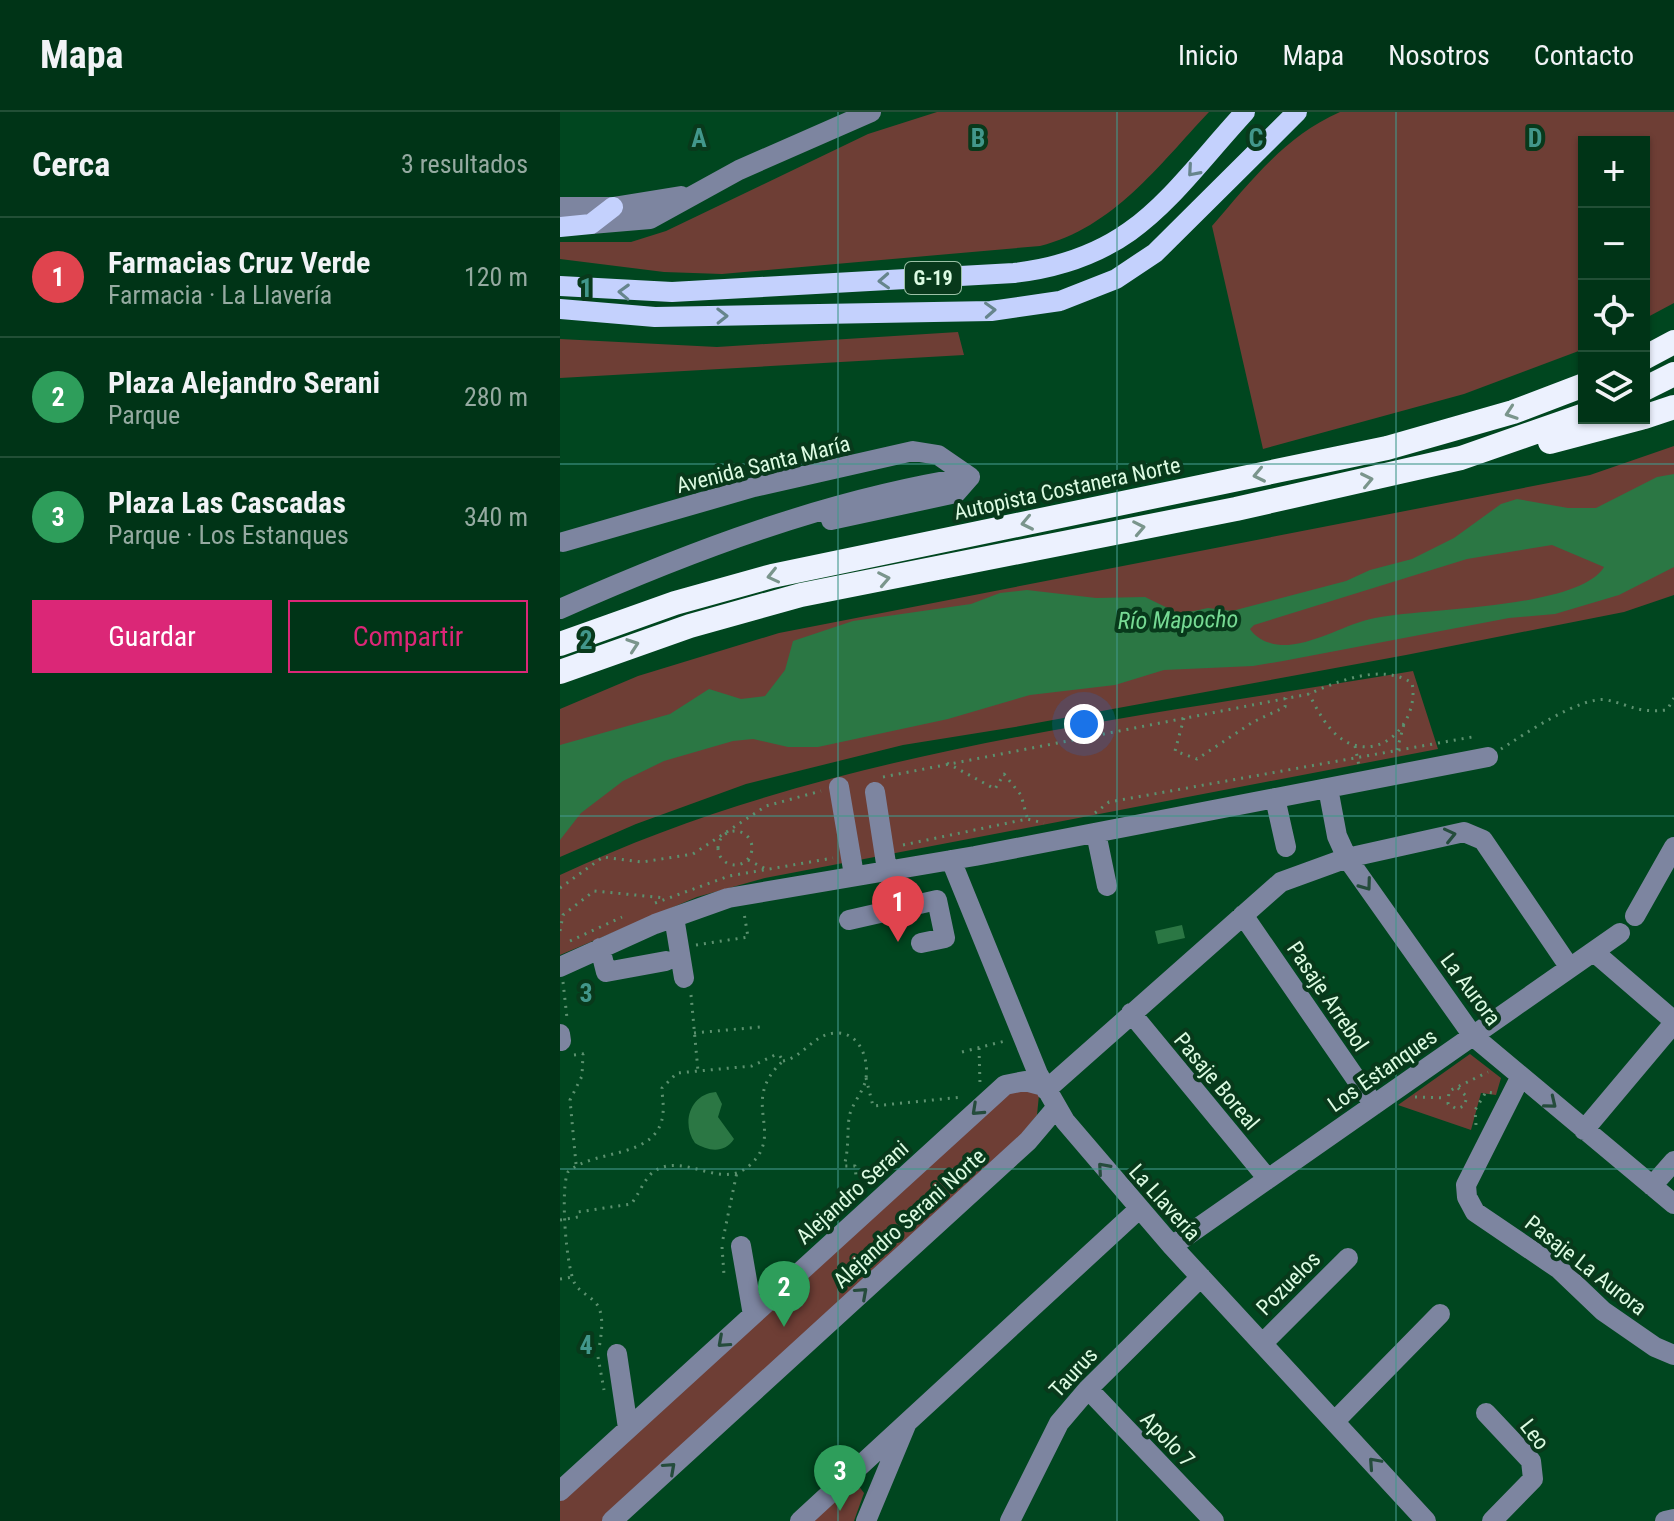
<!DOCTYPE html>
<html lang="es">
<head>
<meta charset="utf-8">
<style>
  body { margin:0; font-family:"Roboto Condensed",sans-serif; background:#0e3f24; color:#f1f3f6 }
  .controls { position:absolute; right:24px; top:24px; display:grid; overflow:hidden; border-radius:0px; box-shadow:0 2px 6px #0004 }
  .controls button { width:72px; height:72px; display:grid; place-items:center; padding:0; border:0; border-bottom:2px solid #224f36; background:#003417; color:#f1f3f6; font:40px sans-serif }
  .you { position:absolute; left:524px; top:612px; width:28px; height:28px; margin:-20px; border:6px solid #fff; border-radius:50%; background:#1a73e8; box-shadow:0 0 0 12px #1a73e833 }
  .badge { display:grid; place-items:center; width:52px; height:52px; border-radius:50%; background:#db2777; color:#fff; font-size:26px; font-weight:700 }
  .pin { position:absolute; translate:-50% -66px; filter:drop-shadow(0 2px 4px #0008) }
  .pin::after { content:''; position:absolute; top:42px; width:28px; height:24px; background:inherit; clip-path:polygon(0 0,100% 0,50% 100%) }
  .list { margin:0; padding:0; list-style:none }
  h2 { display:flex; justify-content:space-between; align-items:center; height:104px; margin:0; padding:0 32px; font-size:34px }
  h2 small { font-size:26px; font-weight:400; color:#95aaa1 }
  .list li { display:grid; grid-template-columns:52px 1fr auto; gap:24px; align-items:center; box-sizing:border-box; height:120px; padding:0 32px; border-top:2px solid #224f36 }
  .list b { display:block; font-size:30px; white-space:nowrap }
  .list p { margin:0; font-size:26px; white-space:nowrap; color:#95aaa1 }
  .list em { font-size:26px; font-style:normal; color:#95aaa1 }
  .actions { display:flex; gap:16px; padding:24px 32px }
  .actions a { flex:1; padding:18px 0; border:2px solid #db2777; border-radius:0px; text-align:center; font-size:28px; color:#db2777 }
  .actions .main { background:#db2777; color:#fff }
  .icon { flex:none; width:44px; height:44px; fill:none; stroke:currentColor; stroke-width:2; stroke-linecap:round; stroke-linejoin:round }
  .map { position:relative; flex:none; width:1114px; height:1409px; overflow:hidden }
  header { display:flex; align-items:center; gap:48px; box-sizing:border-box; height:112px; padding:0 40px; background:#003417; border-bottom:2px solid #224f36 }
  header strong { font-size:38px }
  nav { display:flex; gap:44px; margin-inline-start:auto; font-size:28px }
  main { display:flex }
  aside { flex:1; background:#003417 }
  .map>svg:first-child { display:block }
</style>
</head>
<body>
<header>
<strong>Mapa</strong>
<nav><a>Inicio</a><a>Mapa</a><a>Nosotros</a><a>Contacto</a></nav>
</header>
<main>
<aside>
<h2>Cerca<small>3 resultados</small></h2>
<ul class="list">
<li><span class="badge" style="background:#e0444e">1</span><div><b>Farmacias Cruz Verde</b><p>Farmacia · La Llavería</p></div><em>120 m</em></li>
<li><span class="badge" style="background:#2e9e5b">2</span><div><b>Plaza Alejandro Serani</b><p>Parque</p></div><em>280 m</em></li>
<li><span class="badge" style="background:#2e9e5b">3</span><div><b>Plaza Las Cascadas</b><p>Parque · Los Estanques</p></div><em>340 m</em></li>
</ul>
<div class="actions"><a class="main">Guardar</a><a>Compartir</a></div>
</aside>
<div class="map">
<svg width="1114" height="1409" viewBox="0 0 1114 1409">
  <rect width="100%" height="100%" fill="#00461f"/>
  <path fill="#6e3e35" d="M377 0H649C599 53 553 116 480 134L162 162 104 160 0 147V130H71L106 119 308 22Z
    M780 0H1114V191L1084 207V30H1024V237L904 282 703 337 652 114C690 70 725 24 780 0Z
    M398 220 404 243 0 266V227L157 235Z
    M1114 334V483L1064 500 846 543 455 615 343 633 186 672 76 712 0 745V597L78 564 219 521 1030 363Z
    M853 559 878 637 205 766 137 785 0 843V763C266 638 566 608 853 559Z
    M910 942 941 966 936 983 921 981 911 1018 838 993Z
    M456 973 479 983 477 1003 443 1045 48 1409H0V1384Z
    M298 1373 304 1381 294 1409H251L287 1375Z"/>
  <path fill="#2b7744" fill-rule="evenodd" d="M1114 362V455L1059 483 995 502 949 506 723 549 693 554 604 558 555 573 470 583 388 607 258 635H228L193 627 173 629 104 649 63 669 21 701 0 728V633L110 602 149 577 181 587 205 584 225 558 233 529 293 509 411 492 440 481 467 478 536 486 585 485 620 502 648 496 672 499 786 469 810 458 852 447 894 426 941 392 957 387 1008 396H1036L1097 365ZM992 433 1044 455C1019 497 863 496 815 506 785 512 760 530 728 533 714 534 698 529 690 517L694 513 907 447Z
    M622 813 625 826 598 832 595 819Z
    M156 980 162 992 158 1005 174 1027C164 1042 148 1039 135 1031 121 1011 130 982 156 980Z"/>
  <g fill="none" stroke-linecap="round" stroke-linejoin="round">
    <path stroke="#5b916f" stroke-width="3" stroke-dasharray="2 6" stroke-linecap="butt" d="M624 606 615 639 637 647 693 610 725 595 726 586
      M795 634 799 654
      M941 637C963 623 1022 583 1047 588 1074 594 1076 601 1107 598L1114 586
      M837 638 844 612
      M387 651 435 677 444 662 461 683 467 705
      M323 665 749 582C778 569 822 551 852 571 859 603 830 644 794 633 771 626 759 601 749 582
      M535 701 549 690 912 625 915 629
      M158 736a17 17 0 1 1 34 0a17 17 0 1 1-34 0Z
      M343 733 467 707 484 711
      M188 748 206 757
      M0 776 43 745 82 750 133 742 206 694 261 679
      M95 791 169 764 273 746
      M0 819 3 803 34 779 106 786
      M10 829 62 805
      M136 833 188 825 184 801
      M3 870 7 906
      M131 883 138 959
      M134 921 200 915
      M419 936 420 972
      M402 940 445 929
      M14 943 29 941
      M223 949C244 945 254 921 276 921 299 920 309 946 306 966 304 980 291 992 289 1006 287 1023 289 1037 284 1054H295L298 1083
      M306 966 313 994 403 985
      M898 976 907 985 904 994 897 997 888 992 889 979 928 960
      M855 985 886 986
      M916 1013 915 998 926 980 934 981
      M16 1052 10 988 22 964 23 942
      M0 1108 18 1105V1100L71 1092C79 1083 85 1064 96 1058 126 1041 162 1079 190 1053 226 1020 178 990 223 949L220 944 215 943 192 954 117 961 102 976C102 984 104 993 103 1001 99 1048 34 1036 8 1060 0 1076 6 1156 15 1172 20 1180 28 1183 34 1189 46 1200 41 1223 39 1237
      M163 1127 177 1060
      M162 1135 164 1163
      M0 1167 13 1165
      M38 1245 44 1278"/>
    <path stroke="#7d85a0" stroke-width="20" d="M0 95H53L121 84
      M0 102 31 112 90 107 179 58 311 0
      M271 408 396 381 410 365
      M3 430 194 375 353 339 378 343 410 365
      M0 497C131 439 268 387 410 365
      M279 675 294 763
      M768 676 777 724 787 746 913 924 1114 1092
      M315 680 327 758
      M715 686 726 735
      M536 721 547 774
      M391 748 478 962 505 1009 612 1134 866 1409
      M683 803 814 993
      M1075 804 1114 735
      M114 805 124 866
      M289 808 377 788 385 826 361 831
      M40 836 46 860 106 849
      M1034 840 1114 909
      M0 855 95 812 168 786 415 744 928 645
      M571 901 708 1067
      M0 922 1 929
      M960 966 906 1073 907 1085 915 1100 999 1157 1043 1199 1095 1235 1114 1243
      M486 978 721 770 787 746 904 720 923 728 1010 856
      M1024 1018 1114 911
      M1092 1074 1114 1049
      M181 1134 193 1203
      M612 1134 1060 821
      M703 1231 788 1146
      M57 1242 68 1316
      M528 1277 654 1409
      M926 1301 971 1349 973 1367 932 1409
      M776 1308 880 1202
      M0 1379 445 973 465 969 484 974
      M52 1409 468 1029 496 996
      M240 1409 579 1097
      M306 1409 346 1313
      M450 1409 499 1311 528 1277 641 1165
      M1105 1409 1114 1407"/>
    <path stroke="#c4d1fd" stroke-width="20" d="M0 115 31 112 53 95
      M0 174 112 180 454 161C575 147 609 83 685 0
      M0 197 95 205 431 199 500 189 556 167 595 141 737 0"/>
    <path stroke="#ecf1fe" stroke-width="24" d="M1084 246 1114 230
      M1084 277 1114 262
      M1084 305 1114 295
      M990 330 1081 306
      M0 532 115 491 212 464 827 336 953 300 1024 273
      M0 560 130 514 241 483 676 397 839 360 901 346 1024 303"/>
  </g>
  <defs><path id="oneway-chevron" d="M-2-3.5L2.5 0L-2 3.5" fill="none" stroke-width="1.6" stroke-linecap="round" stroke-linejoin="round" transform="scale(2)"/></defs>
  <g stroke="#66858c">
    <use href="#oneway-chevron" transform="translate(633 59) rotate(131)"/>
    <use href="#oneway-chevron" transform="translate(324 169) rotate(177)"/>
    <use href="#oneway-chevron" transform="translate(64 180) rotate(-178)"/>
    <use href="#oneway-chevron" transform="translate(430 198) rotate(-3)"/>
    <use href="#oneway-chevron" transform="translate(162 204) rotate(-1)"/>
  </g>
  <g stroke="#7a958c">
    <use href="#oneway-chevron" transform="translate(951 301) rotate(161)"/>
    <use href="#oneway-chevron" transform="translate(699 363) rotate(168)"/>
    <use href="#oneway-chevron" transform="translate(807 368) rotate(-12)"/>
    <use href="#oneway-chevron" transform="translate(467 411) rotate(168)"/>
    <use href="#oneway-chevron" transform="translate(579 416) rotate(-11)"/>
    <use href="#oneway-chevron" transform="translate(213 464) rotate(167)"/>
    <use href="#oneway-chevron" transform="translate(324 467) rotate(-11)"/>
    <use href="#oneway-chevron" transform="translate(73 533) rotate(-19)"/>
  </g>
  <g stroke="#254c3c">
    <use href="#oneway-chevron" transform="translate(890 723) rotate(-13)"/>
    <use href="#oneway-chevron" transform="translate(806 773) rotate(54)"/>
    <use href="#oneway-chevron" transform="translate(991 991) rotate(39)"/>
    <use href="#oneway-chevron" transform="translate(417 998) rotate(137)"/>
    <use href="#oneway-chevron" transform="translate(543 1056) rotate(-131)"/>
    <use href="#oneway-chevron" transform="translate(302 1181) rotate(-42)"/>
    <use href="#oneway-chevron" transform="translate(163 1230) rotate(138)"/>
    <use href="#oneway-chevron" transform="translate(814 1351) rotate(-132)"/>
    <use href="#oneway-chevron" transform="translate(110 1356) rotate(-42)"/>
  </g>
  <path fill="none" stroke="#42978b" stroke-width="2" stroke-opacity="0.55" d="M278 0V1409M557 0V1409M836 0V1409M0 352H1114M0 704H1114M0 1057H1114"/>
  <g text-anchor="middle" stroke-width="8" stroke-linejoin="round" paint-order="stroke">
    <rect fill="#08391b" stroke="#9cc1a6" stroke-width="2" x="345" y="150" width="56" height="32" rx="6"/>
    <g font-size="20" font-weight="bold" fill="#dcfbe2">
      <text x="373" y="173">G-19</text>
    </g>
    <g font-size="22" fill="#dcfbe2" stroke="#08391b">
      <text transform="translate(203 352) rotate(-14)" y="8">Avenida Santa María</text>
      <text transform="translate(507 376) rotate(-12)" y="8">Autopista Costanera Norte</text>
      <text transform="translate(911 877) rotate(53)" y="8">La Aurora</text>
      <text transform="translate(768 884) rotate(56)" y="8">Pasaje Arrebol</text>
      <text transform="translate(822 958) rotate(-35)" y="8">Los Estanques</text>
      <text transform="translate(657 969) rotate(50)" y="8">Pasaje Boreal</text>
      <text transform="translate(292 1080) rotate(-42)" y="8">Alejandro Serani</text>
      <text transform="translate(605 1090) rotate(48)" y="8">La Llavería</text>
      <text transform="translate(349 1106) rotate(-42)" y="8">Alejandro Serani Norte</text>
      <text transform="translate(1026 1153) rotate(38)" y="8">Pasaje La Aurora</text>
      <text transform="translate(728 1171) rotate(-45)" y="8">Pozuelos</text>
      <text transform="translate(513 1260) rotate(-47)" y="8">Taurus</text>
      <text transform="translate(975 1322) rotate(52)" y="8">Leo</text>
      <text transform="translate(608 1327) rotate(46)" y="8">Apolo 7</text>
    </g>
    <g font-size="24" font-style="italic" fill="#76da93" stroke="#08391b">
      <text transform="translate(618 508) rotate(-1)" y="8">Río Mapocho</text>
    </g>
  </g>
  <g font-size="26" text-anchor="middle" font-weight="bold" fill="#42978b" stroke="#08391b" stroke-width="8" stroke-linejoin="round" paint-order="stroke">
    <text x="139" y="35">A</text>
    <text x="418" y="35">B</text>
    <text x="696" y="35">C</text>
    <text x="975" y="35">D</text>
    <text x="26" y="185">1</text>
    <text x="26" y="537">2</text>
    <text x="26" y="890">3</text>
    <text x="26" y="1242">4</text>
  </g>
</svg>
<div class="controls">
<button>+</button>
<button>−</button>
<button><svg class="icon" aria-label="locate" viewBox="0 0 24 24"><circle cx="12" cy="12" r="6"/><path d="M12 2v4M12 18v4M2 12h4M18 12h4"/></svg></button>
<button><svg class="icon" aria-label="layers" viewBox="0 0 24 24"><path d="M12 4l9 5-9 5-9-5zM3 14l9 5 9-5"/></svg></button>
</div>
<div class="you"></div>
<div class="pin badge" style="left:338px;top:830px;background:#e0444e">1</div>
<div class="pin badge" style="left:224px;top:1215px;background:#2e9e5b">2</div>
<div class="pin badge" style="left:280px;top:1399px;background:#2e9e5b">3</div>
</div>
</main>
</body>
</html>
